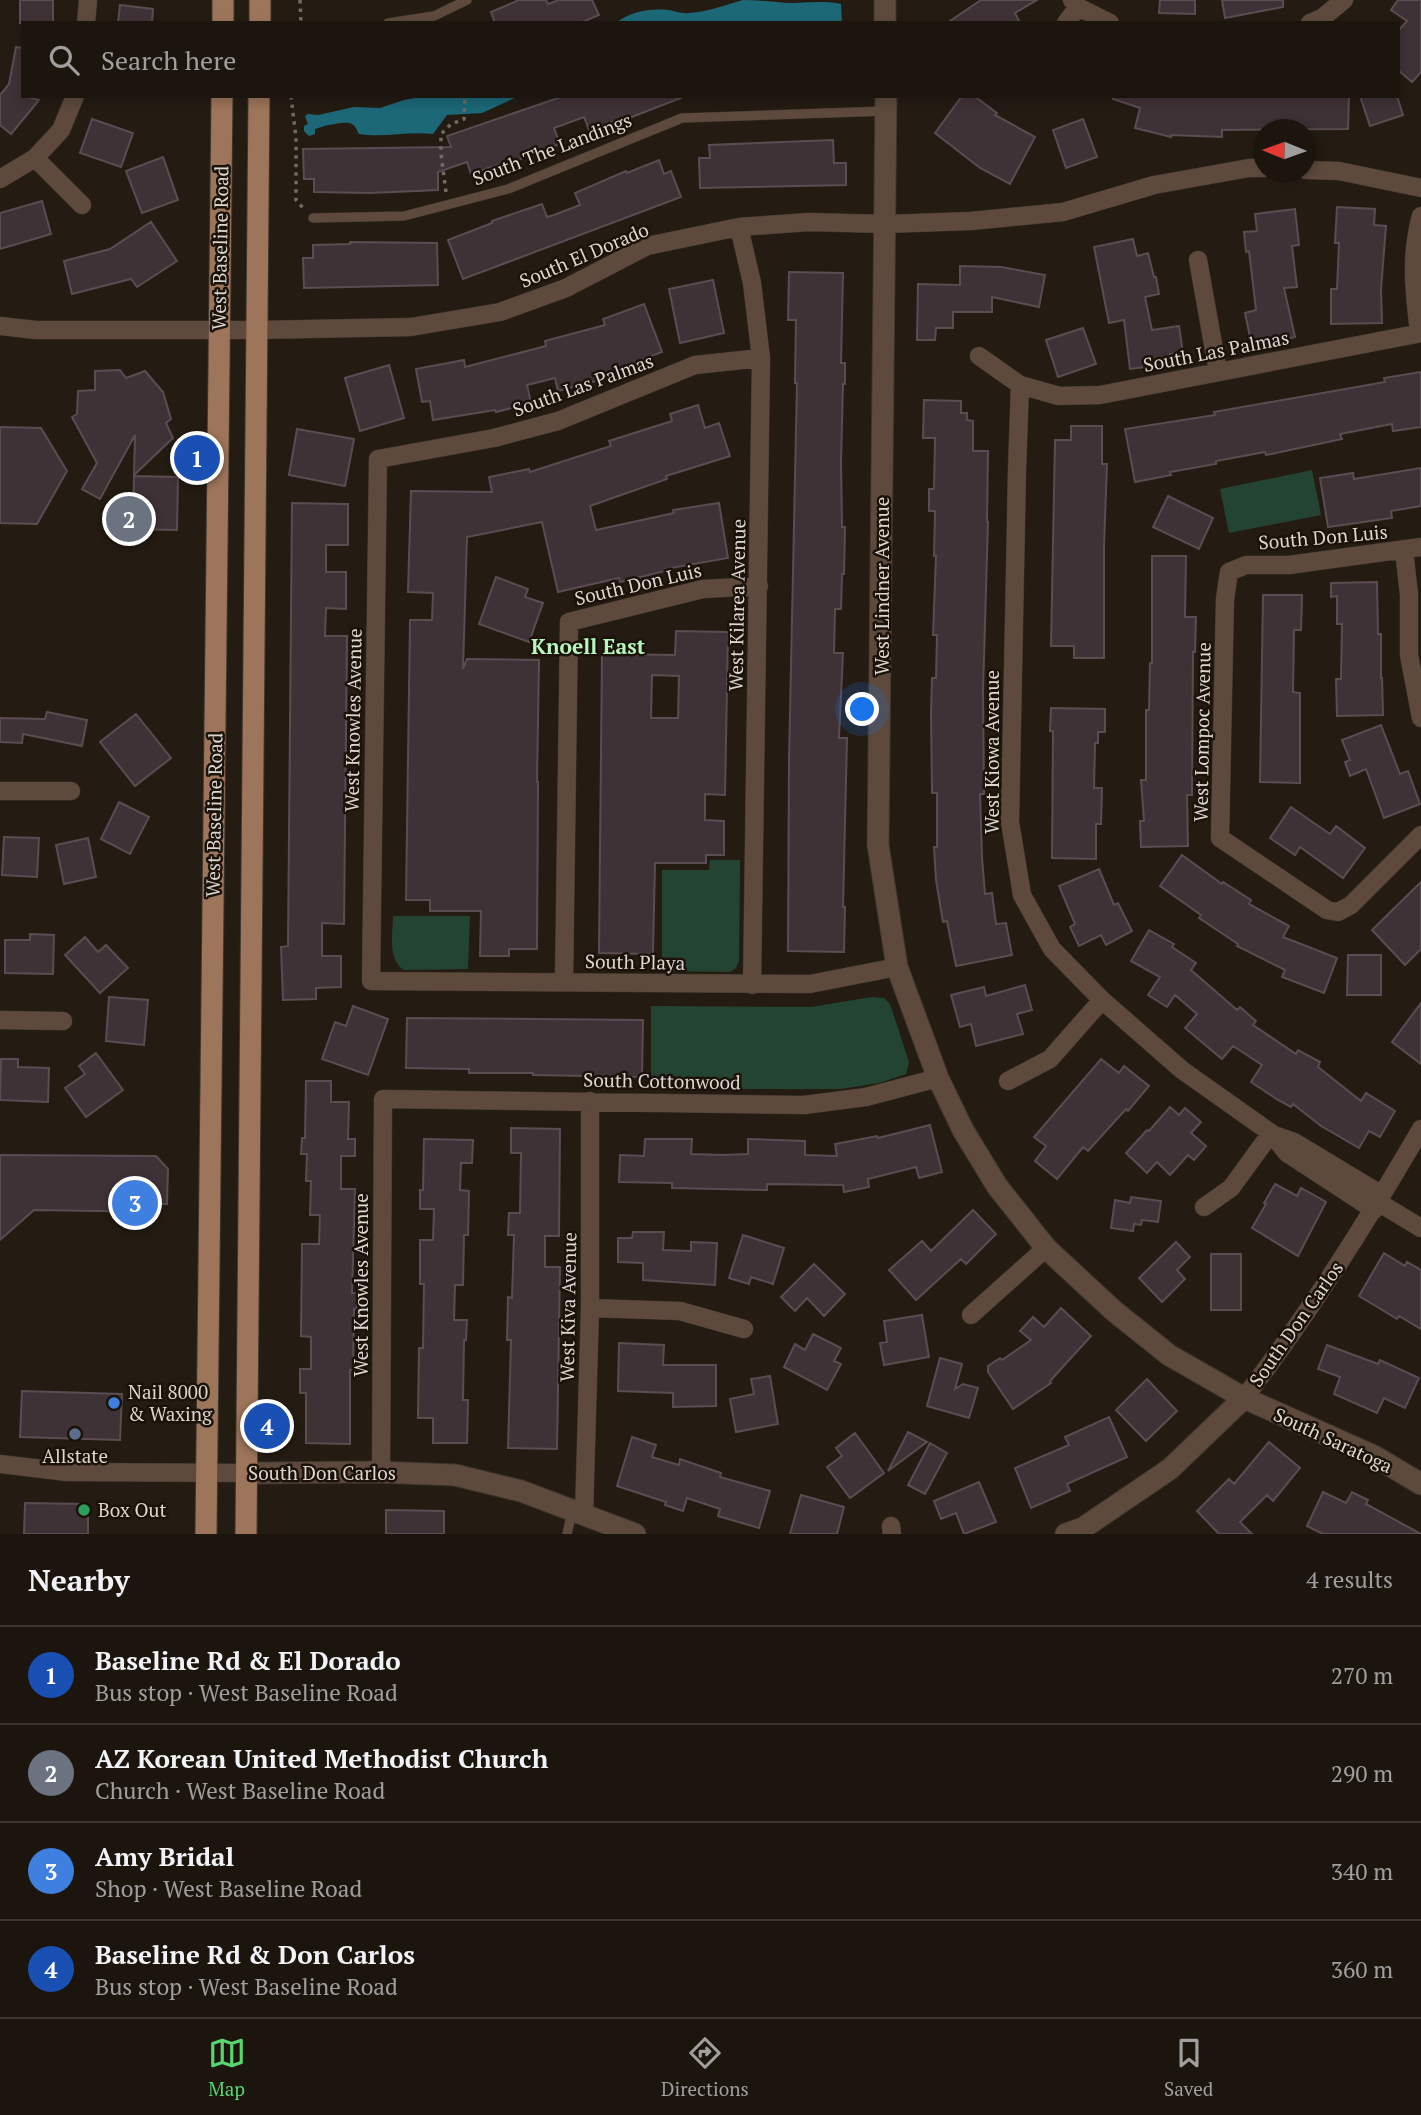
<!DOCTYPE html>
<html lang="en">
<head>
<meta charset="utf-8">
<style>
  body { margin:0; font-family:"PT Serif",serif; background:#241e17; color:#f1f3f6 }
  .compass { position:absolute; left:1253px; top:119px; width:63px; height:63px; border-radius:50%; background:#1b150e; box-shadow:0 4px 10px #0003; rotate:271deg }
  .you { position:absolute; left:863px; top:710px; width:24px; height:24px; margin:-18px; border:5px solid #fff; border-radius:50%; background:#1a73e8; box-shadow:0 0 0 10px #1a73e833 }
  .badge { display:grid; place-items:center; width:46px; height:46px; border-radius:50%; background:#57d570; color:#fff; font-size:23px; font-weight:700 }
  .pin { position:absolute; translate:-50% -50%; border:4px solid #fff; box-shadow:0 2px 7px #0006 }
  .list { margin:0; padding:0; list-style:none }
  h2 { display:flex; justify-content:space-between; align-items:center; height:91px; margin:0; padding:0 28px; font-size:30px }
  h2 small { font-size:23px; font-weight:400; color:#a09f9e }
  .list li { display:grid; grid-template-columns:46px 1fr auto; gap:21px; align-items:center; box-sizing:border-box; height:98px; padding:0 28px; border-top:2px solid #39342e }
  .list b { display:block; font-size:26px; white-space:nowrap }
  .list p { margin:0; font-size:23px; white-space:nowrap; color:#a09f9e }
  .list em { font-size:23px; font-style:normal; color:#a09f9e }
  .icon { flex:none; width:38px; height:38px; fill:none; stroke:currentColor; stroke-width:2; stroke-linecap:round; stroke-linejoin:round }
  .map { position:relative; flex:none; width:1421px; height:1534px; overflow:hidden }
  .search { position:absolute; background:#1b150e; box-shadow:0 4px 10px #0003; left:21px; right:21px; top:21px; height:77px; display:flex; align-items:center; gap:18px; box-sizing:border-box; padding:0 24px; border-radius:0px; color:#a09f9e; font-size:26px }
  .sheet { height:483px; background:#1b150e }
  nav { display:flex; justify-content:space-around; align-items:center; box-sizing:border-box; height:98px; border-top:2px solid #39342e; background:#1b150e; font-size:19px; color:#a09f9e }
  nav a { display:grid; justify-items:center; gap:4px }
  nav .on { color:#57d570 }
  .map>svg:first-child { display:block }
</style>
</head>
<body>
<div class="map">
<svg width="1421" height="1534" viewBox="0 0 1421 1534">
  <rect width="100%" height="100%" fill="#241c13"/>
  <path fill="#244433" d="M1312 470 1321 515 1229 533 1220 489Z
    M710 860H740L739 961 736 968 730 972 662 971V870H709Z
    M393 916H470L468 969 404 970C387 959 393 934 393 916Z
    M872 997 884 998 890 1004 909 1062 906 1074 879 1083 840 1089H651V1006L811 1007Z"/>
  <path fill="#1c6877" d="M743 0C758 0 772 2 787 3 804 3 826 0 841 4L842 23H616C629 12 650 8 668 10 675 11 682 14 689 13 708 12 725 5 743 0Z
    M424 96H457L459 98 519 96 482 113 447 115 433 134C408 131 383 138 359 134 357 131 356 126 352 124 346 120 322 126 315 129V134L309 136 304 131V126L308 124 305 116 308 114 318 115 354 107 380 108 404 100Z"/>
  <path fill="#3f3237" stroke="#5b4c52" stroke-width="2" fill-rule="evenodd" d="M20 0H53V23H20Z
    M519 0H546L548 4 559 0H592L599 15 580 23H495L491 12Z
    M981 0H1037L1015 13 1020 23H947Z
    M1160 0H1195V14L1159 13Z
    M1222 0H1283V7L1225 18Z
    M1398 0H1421V72L1412 82 1398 70V31L1407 21 1391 10Z
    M120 5 153 9 152 23H118Z
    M16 47 23 48V96L39 100 11 134 0 125V95L9 84Z
    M564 96H680L681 98 624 120V118L589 130 584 117 554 128 560 144 507 164 506 162 471 174 467 162 438 172V190L370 193 314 192V179H304L303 149 451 147 447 136Z
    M962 96H974L997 113 995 115 1035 137 1010 184 980 168 935 133Z
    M1113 96H1349L1348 129 1222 130V137L1171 135V137L1135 128 1140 108 1113 99Z
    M1360 96H1397L1403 115 1370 126Z
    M92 119 133 133 121 167 80 153Z
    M1083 119 1097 157 1066 168 1053 130Z
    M833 140 834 163H846V185L700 188 699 158H710L709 145Z
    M163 157 178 200 142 213 126 171Z
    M659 160 664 174 671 171 681 197 463 279 448 240 492 223V221L542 204 547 217 554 215 580 205 575 193 626 171 627 173Z
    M42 201 51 234 0 249V213Z
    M1337 207 1375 209 1374 225 1386 226 1381 289 1382 323 1331 324V289H1337L1339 243H1335Z
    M1295 209 1299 245 1292 246 1297 287 1284 288 1295 337 1252 347 1245 313 1256 310 1249 251 1246 252 1244 232 1257 231 1255 214Z
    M151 222 177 261 137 287 131 279 72 294 64 261 110 249Z
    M1133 239 1137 256 1148 253 1154 277H1156L1159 294 1145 297 1152 330 1179 326 1183 353 1170 354 1171 364 1130 369 1124 320 1109 323 1094 247Z
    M350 242 437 243 438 285 304 288 303 258H313V245L350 244Z
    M960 266 1001 267 1045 275 1039 307 992 297V312H953V328H936L935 340H917L918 284 960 285Z
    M789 272 843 273 841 363H845V384H843L841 462 842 527H845L844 574H842L841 609H835L834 653H843L839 738H847L843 907H845L844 952 788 951 789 761 797 383H795L796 320H788Z
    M713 280 724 333 680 343 669 289Z
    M644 304 662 352 602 375 603 379 558 391 555 378 527 385 531 403 496 412 495 410 433 420 430 401 422 402 416 369 464 360 465 367 546 346 545 341 605 325 603 319Z
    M1083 328 1096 364 1058 377 1046 340Z
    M389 365 404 418 360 431 345 378Z
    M120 370 126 378 145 371 163 392 171 419 166 423 173 438 134 475 135 435 100 499 82 489 97 463 72 417 77 414 78 391 95 390V371Z
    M1421 372V427L1393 431 1392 424 1340 434 1342 439 1266 455 1265 452 1216 461V464L1170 472 1171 475 1135 482 1125 429 1215 415 1214 412 1385 382 1384 378Z
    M924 400 961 401V413H967V420L973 421V451H988L987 522H988L983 691 984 794H980L982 857 985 894 992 893 996 924 1006 923 1012 955 956 966 947 921 943 922 936 880 934 847H937V793H932L931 712 932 678H936L937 635H933L936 556H934L935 511H929V489H934L935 438H923Z
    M698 405 705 428 719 423 730 456 666 476 667 479 590 506 596 530 674 513 673 510 719 503 728 558 665 569V571L620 582 619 578 558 592 542 522 467 537 463 669 467 659 539 660 537 782H538L537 949H509V956H480L481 911H430V900H406L410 620H432L433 593 408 592 411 491 492 492 489 477 529 469 530 472 611 446 609 441 672 421 670 414Z
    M1071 426H1102V464H1107L1104 546V658H1074V646H1051L1055 440H1071Z
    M0 427 41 428 67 471 37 524 0 523Z
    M297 429 354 439 345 486 289 475Z
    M1421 468V506L1391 511 1392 518 1328 527 1320 478 1353 473 1354 479Z
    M134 476 178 477 177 530 133 529Z
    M1168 496 1213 518 1199 549 1153 527Z
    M292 503 348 504V545H326V572H346V609L326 608 325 636H347L344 924 322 923V956H341V987L316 988V999L283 1000 281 947 288 946Z
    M1152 556H1186L1185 617H1196L1195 652H1193L1192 795H1187L1188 846 1141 847 1140 821H1144L1141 780H1146V710H1149L1150 663H1152Z
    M496 577 528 589 525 597 543 603 529 642 479 624Z
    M1377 582 1378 634H1381V678H1382L1383 715 1337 716 1336 679H1341L1342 624H1337V596L1331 597V583Z
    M1263 595H1302L1301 630H1294L1293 692 1300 693V783L1260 782Z
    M676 631 728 632 725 795 705 794V820L724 821V855H706V863H655L653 954 599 953 602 654 675 655ZM652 675 679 676 678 718H651Z
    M1051 708 1105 709V732H1098V743H1095L1094 788H1102L1101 824H1096V859L1052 858 1053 731H1050Z
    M47 712 87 720 82 746 23 734 22 743 0 742V718L45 719Z
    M136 714 171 758 135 786 100 742Z
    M1381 725 1400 774 1408 771 1420 804 1384 818 1366 769 1350 776 1345 762 1350 760 1342 740Z
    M119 802 149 817 130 854 101 839Z
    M1291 807 1330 834 1336 826 1365 848 1343 878 1300 847 1295 855 1270 838Z
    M4 837 39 838 37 877 2 875Z
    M88 838 96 877 64 884 56 845Z
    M1182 855 1222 884 1223 882 1251 900 1249 904 1289 926 1283 937 1337 958 1324 993 1282 977 1285 970 1237 946 1238 944 1199 918 1201 915 1160 886Z
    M1099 869 1114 905 1118 903 1132 931 1106 945 1101 935 1079 946 1070 927 1075 924 1059 886Z
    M1421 882V949L1405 965 1372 930Z
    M1149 930 1174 944 1172 947 1196 963 1191 970 1237 1010 1240 1007 1256 1021 1253 1025 1296 1054 1298 1050 1320 1062 1318 1067 1361 1101 1366 1093 1395 1111 1380 1137 1369 1131 1359 1148 1321 1126 1293 1104 1291 1107 1278 1100 1251 1082 1262 1065 1233 1046 1222 1059 1185 1028 1197 1014 1175 995 1167 1007 1148 995 1160 977 1131 961Z
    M30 934 54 935 53 974 5 973V940H30Z
    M85 937 98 952 106 945 128 968 100 993 65 955Z
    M1348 955H1381V995H1347Z
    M1025 985 1032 1010 1017 1014 1023 1034 976 1046 971 1024 960 1027 951 995 984 987 986 996Z
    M109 997 148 1000 144 1045 106 1041Z
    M1421 1003V1064L1392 1042Z
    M353 1006 388 1019 368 1075 322 1059 335 1022 346 1026Z
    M407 1018 643 1020 642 1077 533 1075V1073H469V1069L406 1068Z
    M96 1053 123 1090 86 1117 65 1088 85 1074 79 1066Z
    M1 1059H18V1067L49 1068 48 1102 0 1100Z
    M1101 1059 1119 1073 1124 1066 1149 1086 1128 1111 1126 1109 1088 1151 1083 1147 1057 1179 1035 1161 1046 1146 1034 1137Z
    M306 1081H331V1102H349L348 1139H355V1156H341V1189H355L352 1293H357V1309H354L353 1370H350V1444L306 1443V1393H300V1369H311V1337L301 1336 302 1244H319L320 1215H310L311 1181H306L307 1154H301L302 1138H305Z
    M1170 1107 1179 1115 1185 1108 1201 1122 1191 1133 1206 1146 1194 1160 1188 1155 1170 1175 1157 1162 1147 1173 1126 1153 1147 1130 1149 1131Z
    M930 1125 942 1172 919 1178 916 1167 868 1179 869 1187 844 1192 843 1185 767 1184V1190L672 1188V1183L619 1182 620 1155 644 1156 645 1139H692L691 1154 723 1155 748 1154V1139L805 1141V1155L837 1156 835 1144 877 1136 878 1138Z
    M511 1128 560 1129 559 1236H545V1267H560L557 1449 508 1448 511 1340H507L508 1297 512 1298 514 1235H508L509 1213H520L521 1153H511Z
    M424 1139 473 1140 472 1163H461L460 1190 469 1191 468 1235H464L463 1285H455L454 1320H467L466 1340H464L463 1400H468L467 1443H433V1418H418L419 1348H423L424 1284H420V1240H433L434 1209H420V1190H423Z
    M0 1155 156 1156 168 1169 167 1204H158V1212L34 1210 0 1240Z
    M1275 1184 1297 1196 1301 1188 1326 1202 1298 1256 1252 1228 1266 1204 1264 1203Z
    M1131 1197 1161 1201 1158 1222 1142 1220 1141 1225 1134 1224 1133 1231 1111 1228 1115 1200 1130 1203Z
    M973 1210 996 1234 966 1264 961 1259 916 1300 889 1270 922 1241 931 1251Z
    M633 1232H664L663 1250 691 1251V1242L717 1243 715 1285 643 1280V1263L618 1262V1238H632Z
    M743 1235 784 1248 773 1284 751 1277 749 1284 729 1278Z
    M1176 1242 1190 1257 1177 1270 1185 1279 1162 1302 1139 1278Z
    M1384 1253 1405 1266 1407 1262 1421 1270V1329L1399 1316 1397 1319 1359 1296Z
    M1211 1254H1241V1310H1211Z
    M814 1264 845 1294 824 1316 807 1298 795 1311 781 1297Z
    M1061 1308 1091 1336 1050 1381 1051 1383 1013 1409 988 1372V1366L1000 1358 1002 1360 1031 1340 1020 1331 1033 1317 1044 1327Z
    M922 1315 929 1357 884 1365 880 1343 887 1342 884 1321Z
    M813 1334 841 1348 834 1361 841 1364 827 1390 784 1367 795 1344 805 1350Z
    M619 1343 664 1345 663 1365H716V1406L673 1407V1393L618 1391Z
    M1327 1345 1378 1364 1380 1360 1419 1378 1405 1408 1384 1398 1377 1413 1334 1394 1340 1377 1318 1369Z
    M940 1358 962 1364 955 1389 963 1384 978 1388 969 1418 927 1406Z
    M770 1376 778 1424 736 1432 730 1399 754 1394 751 1379Z
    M1147 1379 1177 1411 1146 1441 1116 1410Z
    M22 1391 122 1394 120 1440 20 1437Z
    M1109 1417 1127 1457 1067 1484 1070 1491 1031 1508 1015 1468 1069 1445 1065 1437Z
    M908 1432 927 1442 888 1471Z
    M855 1433 884 1473 850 1498 827 1467 842 1456 836 1448Z
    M632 1437 656 1445 652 1457 679 1465 680 1459 721 1473 720 1477 770 1491 759 1528 718 1516 720 1509 687 1498 683 1511 665 1505 666 1502 617 1486Z
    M1269 1442 1300 1468 1273 1501 1267 1495 1240 1522 1252 1534H1219L1197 1511 1229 1479 1234 1484Z
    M930 1443 947 1453 925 1494 908 1485Z
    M979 1482 996 1522 964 1534 956 1513 941 1519 934 1501Z
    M1323 1492 1346 1503 1352 1492 1368 1500 1366 1504 1421 1534H1323L1307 1526Z
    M801 1495 844 1507 837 1534H790Z
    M25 1503 88 1504V1534H24Z
    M386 1510 444 1511V1534H386Z"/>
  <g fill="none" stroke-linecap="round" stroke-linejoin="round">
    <defs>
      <path id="service" d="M388 23 434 16 467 0
        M313 218 404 216 508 189 682 118 886 111
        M567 1534 572 1512"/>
      <path id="minor" d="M1072 0 1078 7 1110 23
        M86 23 88 0
        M1066 23 1078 7
        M1310 23 1322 18 1344 0
        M35 158 82 205
        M1306 170 1339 171 1421 188
        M0 179 35 158 61 130 75 96
        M739 227 752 283 761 358 752 985
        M1198 260 1218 372
        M0 326 36 330H257L411 327 500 312 566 288 647 246 739 227 809 222 885 224 971 221 1063 212 1154 185 1249 168H1264
        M1419 332C1414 291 1410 256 1421 216
        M979 356 1020 385 1059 396 1100 395 1421 333
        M761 358 695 365 558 421 494 438 378 459 371 981 810 984 897 967
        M1020 385 1017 470 1010 822 1022 895 1052 949 1102 1000 1182 1070 1271 1133 1287 1153 1374 1210
        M1421 547 1289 565H1246L1229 572 1225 599 1220 838 1327 910 1338 912 1351 905 1421 835
        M1404 550 1409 595V655L1421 718
        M0 791H71
        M564 982 569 622 703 589 759 586
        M0 1020 63 1021
        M1008 1081 1050 1059 1102 1000
        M1274 1135 1294 1142 1382 1195
        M1378 1202 1421 1228
        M1204 1207 1231 1188 1271 1133
        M590 1308 680 1311 744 1329
        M971 1315 1046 1248
        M1244 1398C1310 1313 1367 1222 1421 1129
        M0 1464 67 1472 246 1473
        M381 1472 383 1099 804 1105 866 1097 938 1078
        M584 1515 590 1308V1101
        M891 1526 892 1534"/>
      <path id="tertiary" d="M885 0V23
        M886 96 878 845 897 967 938 1078 963 1130 997 1186 1046 1248 1114 1311 1169 1355 1244 1398 1374 1456 1421 1484
        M246 1473 377 1472 455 1475 521 1491 635 1534
        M1066 1534 1083 1528 1170 1469 1244 1398"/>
      <path id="primary" d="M223 23V0
        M260 23V0
        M206 1534 222 96
        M246 1534 259 96"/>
    </defs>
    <use href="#service" stroke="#3e362e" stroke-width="10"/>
    <use href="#minor" stroke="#3e362e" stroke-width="19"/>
    <use href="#tertiary" stroke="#3e362e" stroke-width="23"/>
    <use href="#primary" stroke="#3e362e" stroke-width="23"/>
    <path stroke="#726a63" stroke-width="3.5" stroke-dasharray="3.5 5" stroke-linecap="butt" d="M300 0 301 23
      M291 96 296 138V200L304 209
      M446 192 441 154V134L451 124 464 119 465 96"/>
    <use href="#service" stroke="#5d4a3d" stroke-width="9"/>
    <use href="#minor" stroke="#5d4a3d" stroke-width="18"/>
    <use href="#tertiary" stroke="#5d4a3d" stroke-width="21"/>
    <use href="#primary" stroke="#9d755a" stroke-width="21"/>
  </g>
  <circle fill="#3f7fe0" stroke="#1b130a" stroke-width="2.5" cx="114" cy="1403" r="7"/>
  <circle fill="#5c6f8a" stroke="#1b130a" stroke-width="2.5" cx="75" cy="1434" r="7"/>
  <circle fill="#2e9e5b" stroke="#1b130a" stroke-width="2.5" cx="84" cy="1510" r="7"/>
  <g text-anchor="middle" stroke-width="5" stroke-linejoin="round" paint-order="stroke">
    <g font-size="19" fill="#ddd7d1" stroke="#1b130a">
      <text transform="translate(552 149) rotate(-21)" y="7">South The Landings</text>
      <text transform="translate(220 248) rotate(-89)" y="7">West Baseline Road</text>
      <text transform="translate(584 255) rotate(-23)" y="7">South El Dorado</text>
      <text transform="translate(1216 351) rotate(-11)" y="7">South Las Palmas</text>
      <text transform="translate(583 385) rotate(-20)" y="7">South Las Palmas</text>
      <text transform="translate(1323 537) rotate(-5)" y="7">South Don Luis</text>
      <text transform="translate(638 584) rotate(-13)" y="7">South Don Luis</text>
      <text transform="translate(882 586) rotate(-90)" y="7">West Lindner Avenue</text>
      <text transform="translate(737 605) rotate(-89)" y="7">West Kilarea Avenue</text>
      <text transform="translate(353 720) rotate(-89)" y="7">West Knowles Avenue</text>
      <text transform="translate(1202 732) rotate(-89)" y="7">West Lompoc Avenue</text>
      <text transform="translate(992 752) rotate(-90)" y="7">West Kiowa Avenue</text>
      <text transform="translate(214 815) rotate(-89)" y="7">West Baseline Road</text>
      <text transform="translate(635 962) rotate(1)" y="7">South Playa</text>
      <text transform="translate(662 1081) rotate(1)" y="7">South Cottonwood</text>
      <text transform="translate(361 1285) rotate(-90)" y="7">West Knowles Avenue</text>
      <text transform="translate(568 1307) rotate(-89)" y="7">West Kiva Avenue</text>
      <text transform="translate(1296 1324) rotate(-55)" y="7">South Don Carlos</text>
      <text transform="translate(1333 1440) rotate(25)" y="7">South Saratoga</text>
      <text x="322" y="1480">South Don Carlos</text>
    </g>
    <g font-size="19" fill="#ddd7d1" stroke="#1b130a" text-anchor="start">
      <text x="128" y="1399">Nail 8000<tspan x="128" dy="22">&amp; Waxing</tspan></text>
      <text x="75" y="1463" text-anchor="middle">Allstate</text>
      <text x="98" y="1517">Box Out</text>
    </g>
    <g font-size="21" font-weight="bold" fill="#b7f7be" stroke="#1b130a">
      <text x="588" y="654">Knoell East</text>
    </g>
  </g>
</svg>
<svg class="compass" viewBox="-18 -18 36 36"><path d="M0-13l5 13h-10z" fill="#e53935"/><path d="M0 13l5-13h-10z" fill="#a09f9e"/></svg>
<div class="you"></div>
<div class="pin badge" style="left:197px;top:458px;background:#1a4fb4">1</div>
<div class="pin badge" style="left:129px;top:519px;background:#6b7280">2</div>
<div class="pin badge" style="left:135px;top:1203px;background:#3f7fe0">3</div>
<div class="pin badge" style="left:267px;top:1426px;background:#1a4fb4">4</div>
<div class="search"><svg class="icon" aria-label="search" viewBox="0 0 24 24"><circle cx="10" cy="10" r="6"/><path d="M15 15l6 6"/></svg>Search here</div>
</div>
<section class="sheet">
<h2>Nearby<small>4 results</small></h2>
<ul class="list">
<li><span class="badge" style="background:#1a4fb4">1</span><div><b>Baseline Rd &amp; El Dorado</b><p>Bus stop · West Baseline Road</p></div><em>270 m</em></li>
<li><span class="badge" style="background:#6b7280">2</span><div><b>AZ Korean United Methodist Church</b><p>Church · West Baseline Road</p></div><em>290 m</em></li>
<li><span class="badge" style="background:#3f7fe0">3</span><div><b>Amy Bridal</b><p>Shop · West Baseline Road</p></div><em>340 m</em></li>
<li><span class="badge" style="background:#1a4fb4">4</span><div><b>Baseline Rd &amp; Don Carlos</b><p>Bus stop · West Baseline Road</p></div><em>360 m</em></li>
</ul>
</section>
<nav>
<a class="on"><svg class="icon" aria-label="map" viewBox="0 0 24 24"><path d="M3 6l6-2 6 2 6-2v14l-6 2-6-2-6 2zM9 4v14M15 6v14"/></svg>Map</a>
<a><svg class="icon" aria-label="directions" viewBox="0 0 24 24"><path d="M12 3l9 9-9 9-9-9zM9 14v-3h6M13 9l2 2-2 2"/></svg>Directions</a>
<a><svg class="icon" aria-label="saved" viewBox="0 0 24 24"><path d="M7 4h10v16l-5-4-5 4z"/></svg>Saved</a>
</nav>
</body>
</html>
